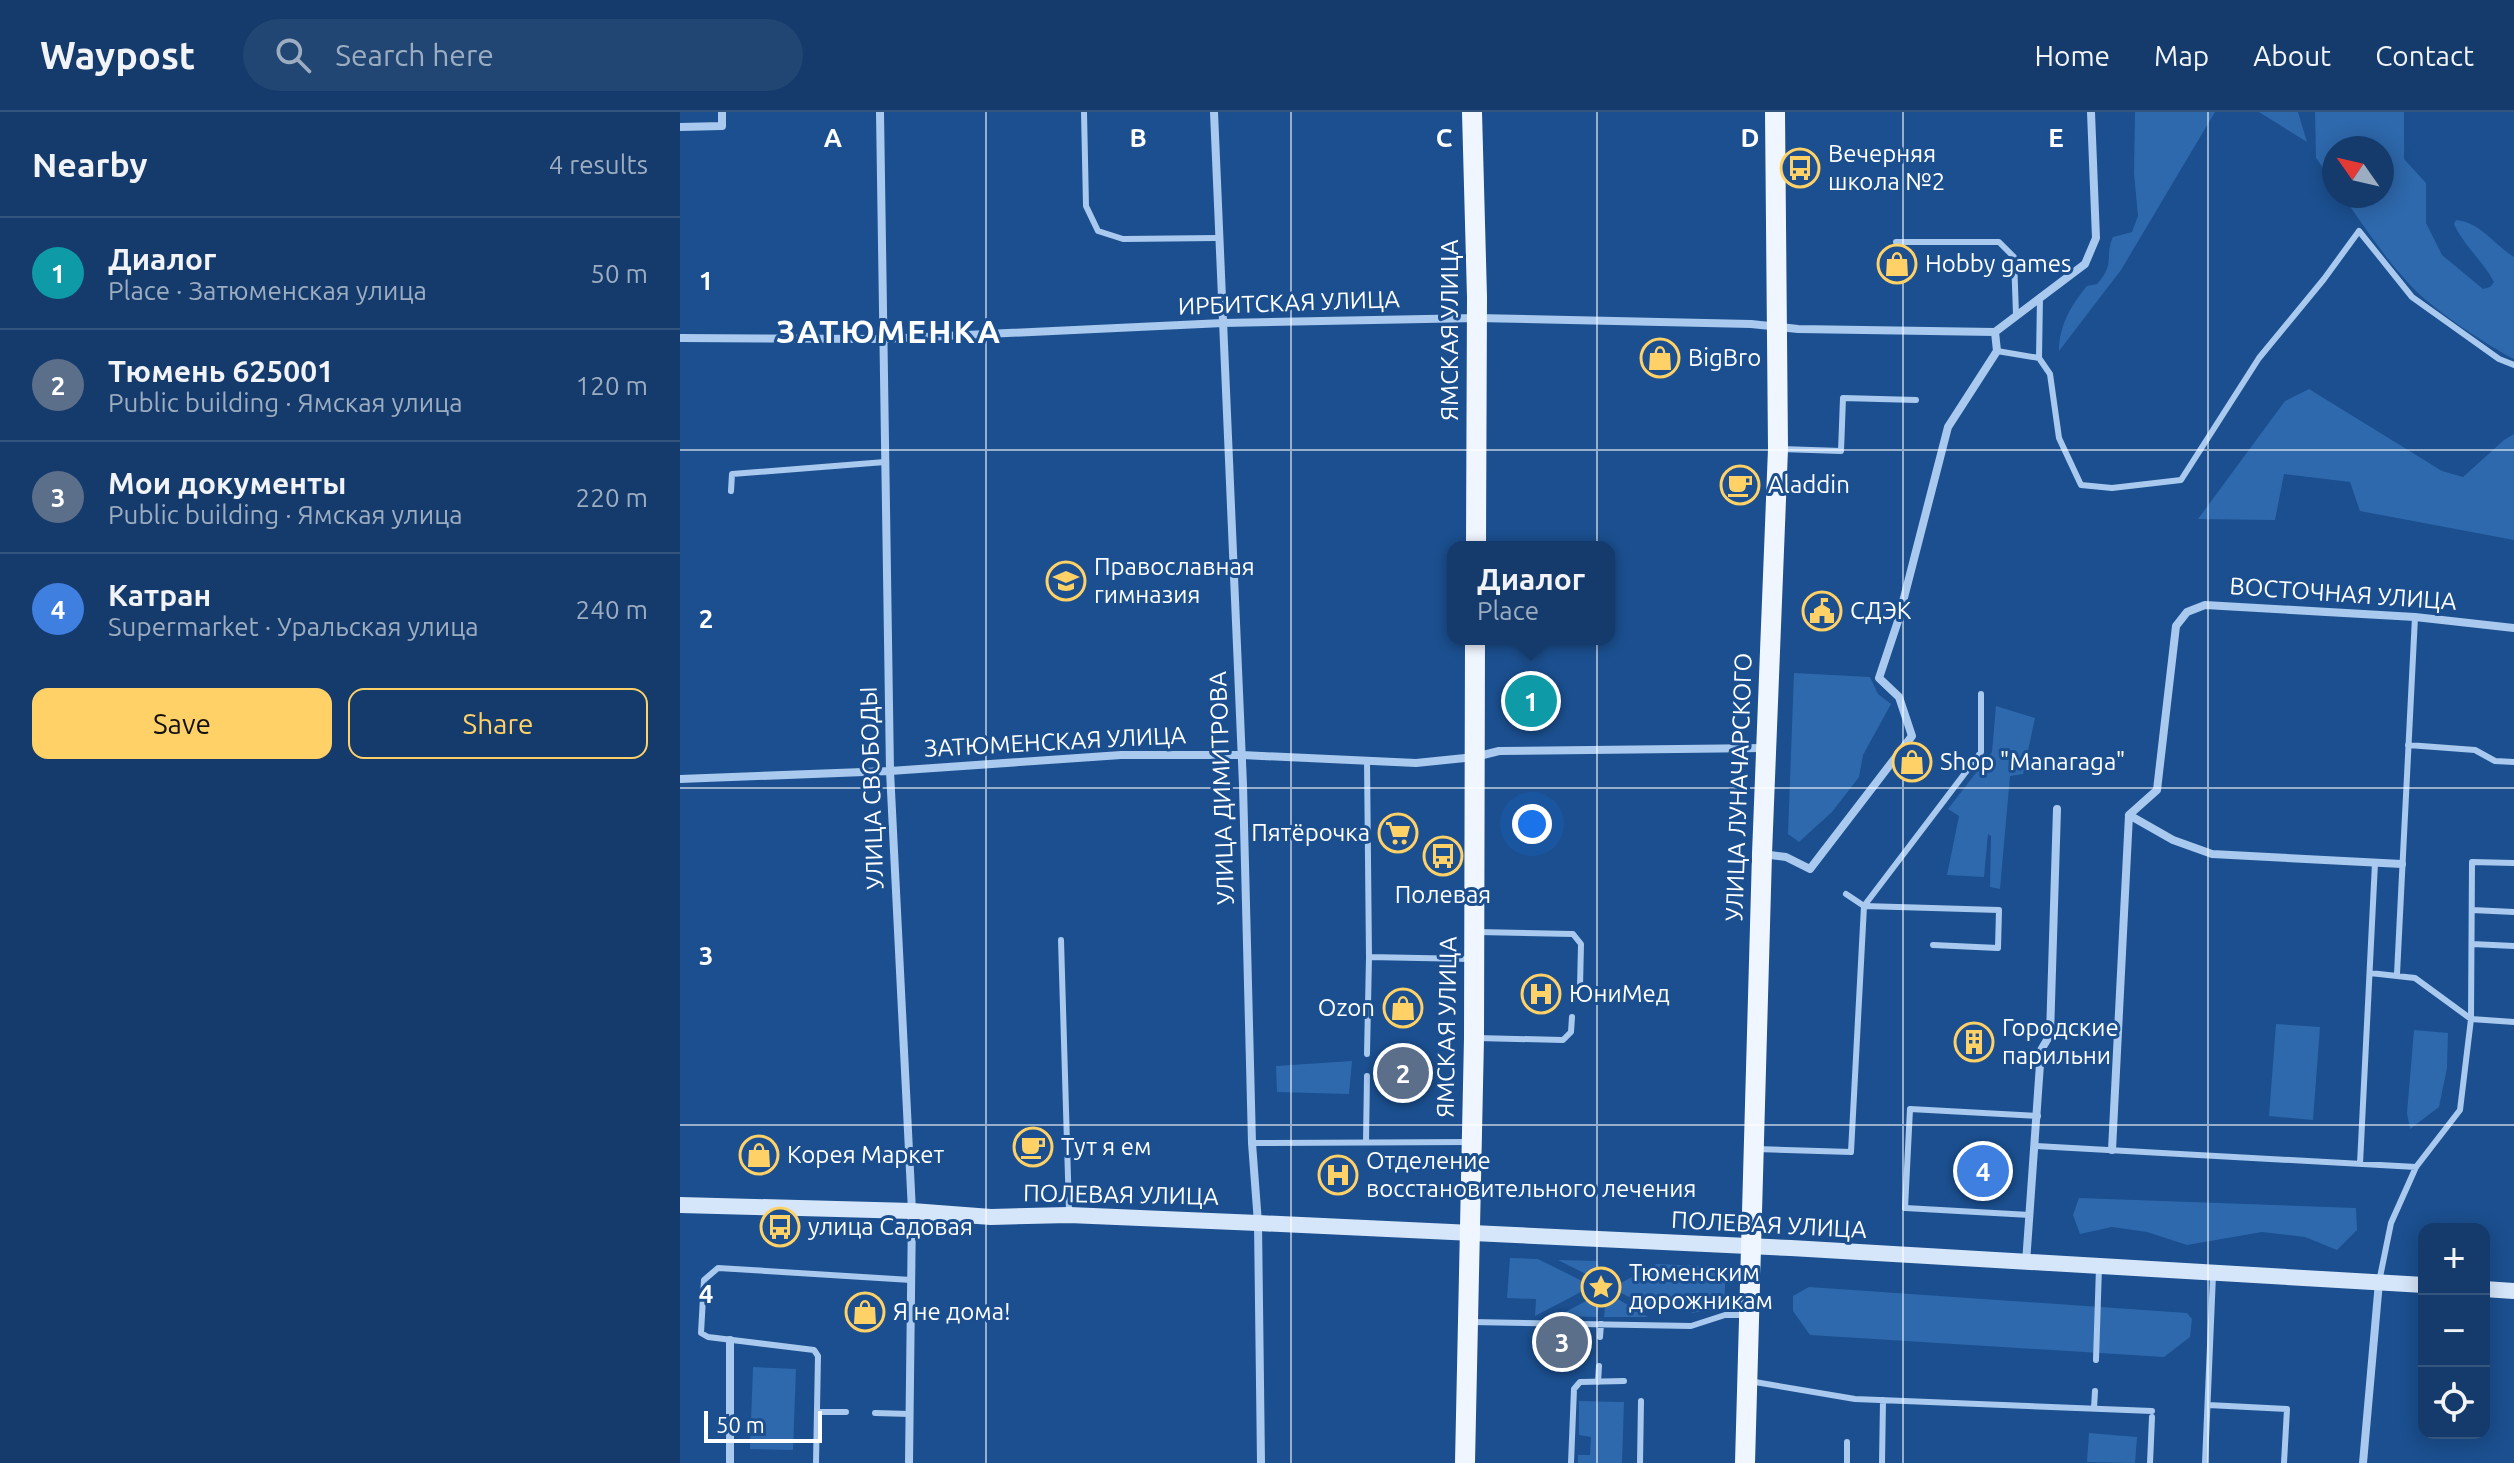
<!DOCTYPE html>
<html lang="en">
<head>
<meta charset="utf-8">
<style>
  body { margin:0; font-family:Ubuntu,sans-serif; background:#214673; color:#f1f3f6 }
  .controls { position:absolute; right:24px; bottom:24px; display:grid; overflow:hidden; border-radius:16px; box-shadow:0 4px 20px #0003 }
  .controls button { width:72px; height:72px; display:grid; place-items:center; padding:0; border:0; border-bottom:2px solid #33557e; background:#143b6b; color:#f1f3f6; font:40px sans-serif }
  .compass { position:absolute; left:1642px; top:24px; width:72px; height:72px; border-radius:50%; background:#143b6b; box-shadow:0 4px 20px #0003; rotate:304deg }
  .scale { position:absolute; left:24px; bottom:20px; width:118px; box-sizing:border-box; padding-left:8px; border:4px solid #fff; border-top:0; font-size:22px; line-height:28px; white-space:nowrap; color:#fff; -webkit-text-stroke:6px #1b4f8f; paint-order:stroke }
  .you { position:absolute; left:852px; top:712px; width:28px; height:28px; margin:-20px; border:6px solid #fff; border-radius:50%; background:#1a73e8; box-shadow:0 0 0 12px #1a73e833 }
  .badge { display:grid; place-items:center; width:52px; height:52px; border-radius:50%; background:#ffd166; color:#fff; font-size:26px; font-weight:700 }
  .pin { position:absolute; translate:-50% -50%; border:4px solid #fff; box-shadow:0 2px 8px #0006 }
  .popup { position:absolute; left:767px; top:429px; width:168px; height:104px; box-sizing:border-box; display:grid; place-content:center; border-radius:16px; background:#143b6b; filter:drop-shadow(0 2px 6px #0005); font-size:26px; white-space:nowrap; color:#9dadc1 }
  .popup b { font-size:30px; color:#f1f3f6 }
  .popup::after { content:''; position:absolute; left:50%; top:100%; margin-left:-16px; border:16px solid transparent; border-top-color:#143b6b }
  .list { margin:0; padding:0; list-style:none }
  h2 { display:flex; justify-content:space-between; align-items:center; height:104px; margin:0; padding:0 32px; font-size:34px }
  h2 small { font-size:26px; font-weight:400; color:#9dadc1 }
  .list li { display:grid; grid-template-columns:52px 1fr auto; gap:24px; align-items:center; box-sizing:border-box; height:112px; padding:0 32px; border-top:2px solid #33557e }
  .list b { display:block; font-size:30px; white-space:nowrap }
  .list p { margin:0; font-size:26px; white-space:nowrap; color:#9dadc1 }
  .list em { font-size:26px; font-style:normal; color:#9dadc1 }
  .actions { display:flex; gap:16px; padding:24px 32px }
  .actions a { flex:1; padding:18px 0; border:2px solid #ffd166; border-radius:16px; text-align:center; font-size:28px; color:#ffd166 }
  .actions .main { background:#ffd166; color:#111 }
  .icon { flex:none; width:44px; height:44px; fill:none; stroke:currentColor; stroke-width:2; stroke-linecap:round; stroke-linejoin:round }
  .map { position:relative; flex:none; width:1834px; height:1351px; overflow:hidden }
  header { display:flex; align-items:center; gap:48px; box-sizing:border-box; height:112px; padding:0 40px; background:#143b6b; border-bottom:2px solid #33557e }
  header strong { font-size:38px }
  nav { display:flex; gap:44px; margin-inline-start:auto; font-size:28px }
  .search { width:560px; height:72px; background:#214673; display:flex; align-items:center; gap:20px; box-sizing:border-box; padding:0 28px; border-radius:44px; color:#9dadc1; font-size:30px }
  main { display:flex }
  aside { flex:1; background:#143b6b }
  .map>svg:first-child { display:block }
</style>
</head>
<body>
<header>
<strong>Waypost</strong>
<div class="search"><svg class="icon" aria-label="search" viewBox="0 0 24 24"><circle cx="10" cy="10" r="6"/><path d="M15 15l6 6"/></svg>Search here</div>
<nav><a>Home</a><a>Map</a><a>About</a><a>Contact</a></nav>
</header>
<main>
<aside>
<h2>Nearby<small>4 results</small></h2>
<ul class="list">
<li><span class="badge" style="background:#0f9aa8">1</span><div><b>Диалог</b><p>Place · Затюменская улица</p></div><em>50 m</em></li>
<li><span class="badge" style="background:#5c6f8a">2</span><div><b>Тюмень 625001</b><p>Public building · Ямская улица</p></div><em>120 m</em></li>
<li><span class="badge" style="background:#5c6f8a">3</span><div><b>Мои документы</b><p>Public building · Ямская улица</p></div><em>220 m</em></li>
<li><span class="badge" style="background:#3f7fe0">4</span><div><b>Катран</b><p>Supermarket · Уральская улица</p></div><em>240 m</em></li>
</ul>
<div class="actions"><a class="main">Save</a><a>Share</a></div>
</aside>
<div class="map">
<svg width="1834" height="1351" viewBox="0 0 1834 1351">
  <rect width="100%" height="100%" fill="#1b4f8f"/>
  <path fill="#2e69ad" d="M1455 0H1535L1441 158 1379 239C1379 214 1391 193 1407 174L1417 172C1436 151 1424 145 1433 125L1452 120 1458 104 1454 61Z
    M1579 0H1618L1627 30Z
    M1635 0H1724V47L1746 71V111L1762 143 1803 177 1810 175 1814 170C1803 149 1784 134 1774 112L1776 108C1802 111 1813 132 1834 145V247C1808 234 1756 199 1736 179 1708 151 1685 116 1663 84H1702V36H1654V71L1636 46Z
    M1629 277 1762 359 1783 365 1824 328 1834 322V428L1680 399 1670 370 1604 362 1595 408 1518 407 1605 289Z
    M1114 561 1190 565 1198 582 1211 592 1183 643 1179 665 1152 700 1119 730 1108 722Z
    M1316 594 1355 606 1343 662 1330 664 1320 777 1310 775 1311 724 1308 722 1304 765 1267 763 1279 704 1268 697 1312 640Z
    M1596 912 1640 915 1633 1008 1589 1004Z
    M1734 918 1768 921 1767 956 1759 995 1730 1017 1727 1001Z
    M672 949 669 982 597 980 596 954Z
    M1399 1086 1676 1096 1677 1118 1657 1138 1625 1125 1582 1120 1507 1133 1467 1120 1432 1115 1400 1122 1393 1103Z
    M830 1146 858 1147 902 1169 901 1180 855 1204 856 1187 827 1186Z
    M878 1148 918 1149 919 1156 906 1162Z
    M976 1152 1046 1155 1044 1195 1012 1201 1011 1186 982 1187V1201L939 1180V1172Z
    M912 1176a10 10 0 1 1 20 0a10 10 0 1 1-20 0Z
    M1129 1175 1507 1201 1512 1207 1510 1225 1484 1245 1130 1223 1113 1199V1184Z
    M936 1186 968 1205H924L925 1195Z
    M906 1189 919 1195 917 1205 878 1204Z
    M73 1255 116 1257 113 1338 70 1337Z
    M899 1289 944 1290 942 1351H898V1343H910L911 1325 899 1323Z
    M1409 1321 1457 1325 1455 1351 1407 1350Z"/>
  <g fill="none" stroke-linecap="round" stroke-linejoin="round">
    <path stroke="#a9c9ee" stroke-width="6" d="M404 0 406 94 418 119 443 127 537 126
      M1216 130H1319L1334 145 1336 203
      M1317 239 1359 246 1360 185
      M1359 246 1370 262 1379 326 1401 373 1432 376 1501 368 1579 246 1644 167 1679 119 1732 185 1819 247 1834 253
      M1101 337 1161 339 1163 286 1236 288
      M51 379 52 362 205 350
      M1728 633 1795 638 1815 649 1834 650
      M687 648 689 845
      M1166 782 1184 794 1319 798 1318 836 1253 833
      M1792 798 1834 800
      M798 820 893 822 901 832 900 875
      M381 828 389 1099
      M1792 832 1834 834
      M1690 861 1735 866 1791 907 1834 910
      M1717 862 1735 505
      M797 926 883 928 891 920 892 905
      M687 942 689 845 789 847
      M686 1030 687 964
      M572 1031 788 1030
      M1356 1034 1736 1055
      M1076 1037 1171 1040 1184 794 1301 640V582
      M1680 1052 1695 751
      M1350 1103 1225 1096 1230 997 1358 1004
      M1699 1170 1711 1111 1736 1055 1780 998 1791 907 1792 750 1834 751
      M791 1210 1011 1214 1045 1203H1065
      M920 1225 921 1212
      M1416 1248 1419 1155
      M1069 1269 1175 1287 1472 1299
      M918 1270 919 1254
      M1528 1293 1607 1297 1604 1351
      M1414 1296 1415 1279
      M137 1300H166
      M195 1301 230 1302
      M136 1351 138 1244 134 1238 28 1225 21 1221 24 1168 38 1156 231 1168
      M891 1351 894 1277 900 1270 944 1269
      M960 1351 961 1289
      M1167 1351V1330
      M1202 1351 1203 1288
      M1470 1351 1472 1305
      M1525 1351 1533 1163"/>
    <path stroke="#a9c9ee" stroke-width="8" d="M200 0 210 659 232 1099 229 1351
      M534 0 563 673 572 1031 578 1111 581 1351
      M0 15 42 14V0
      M0 226 202 227 543 211 797 206 1071 212 1118 217 1315 220
      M0 667 210 659 441 643H562L736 651 795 645 819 639 1085 636
      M1449 703 1493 728 1532 742 1722 752
      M1082 742 1106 745 1130 757 1232 624 1219 585 1199 566 1218 509 1268 315 1317 239 1315 220 1405 152 1416 126 1411 0
      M1432 1038 1449 703 1477 678 1496 514 1507 500 1525 493 1735 505 1834 516
      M1346 1151 1361 938 1370 923 1377 697
      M50 1351V1228
      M1683 1351 1699 1170"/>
    <path stroke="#d6e6fa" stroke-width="16" d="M0 1093 232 1099 311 1105 389 1103 578 1111 1111 1136 1744 1173
      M1804 1177 1834 1179"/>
    <path stroke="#f0f6ff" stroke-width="20" d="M792 0 797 185 796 435
      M785 1351 794 926 795 527
      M1065 1351 1082 742 1098 337 1095 0"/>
  </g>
  <path fill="none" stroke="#fff" stroke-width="2" stroke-opacity="0.55" d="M306 0V1351M611 0V1351M917 0V1351M1223 0V1351M1528 0V1351M0 338H1834M0 676H1834M0 1013H1834"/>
  <defs>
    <symbol id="bus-ring" viewBox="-11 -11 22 22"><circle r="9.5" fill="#1b4f8f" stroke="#ffd166" stroke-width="1.5"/><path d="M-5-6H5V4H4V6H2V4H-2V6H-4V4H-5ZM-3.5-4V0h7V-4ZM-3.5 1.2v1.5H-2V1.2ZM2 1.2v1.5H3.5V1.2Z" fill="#ffd166"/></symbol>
    <symbol id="shop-ring" viewBox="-11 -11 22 22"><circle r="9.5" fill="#1b4f8f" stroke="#ffd166" stroke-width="1.5"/><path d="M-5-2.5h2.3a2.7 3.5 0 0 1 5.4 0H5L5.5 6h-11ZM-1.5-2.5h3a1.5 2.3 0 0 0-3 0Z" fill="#ffd166"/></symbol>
    <symbol id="cafe-ring" viewBox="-11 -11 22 22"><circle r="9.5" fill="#1b4f8f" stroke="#ffd166" stroke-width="1.5"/><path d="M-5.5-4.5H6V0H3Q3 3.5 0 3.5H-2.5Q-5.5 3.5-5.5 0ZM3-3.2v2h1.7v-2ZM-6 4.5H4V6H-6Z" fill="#ffd166"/></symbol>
    <symbol id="school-ring" viewBox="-11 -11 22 22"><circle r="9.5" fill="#1b4f8f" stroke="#ffd166" stroke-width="1.5"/><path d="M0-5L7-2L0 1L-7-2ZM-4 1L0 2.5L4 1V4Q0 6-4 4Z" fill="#ffd166"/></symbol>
    <symbol id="civic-ring" viewBox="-11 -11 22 22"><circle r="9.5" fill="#1b4f8f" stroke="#ffd166" stroke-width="1.5"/><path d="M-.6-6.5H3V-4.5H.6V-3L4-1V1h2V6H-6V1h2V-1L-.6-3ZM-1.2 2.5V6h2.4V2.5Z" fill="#ffd166"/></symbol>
    <symbol id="supermarket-ring" viewBox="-11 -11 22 22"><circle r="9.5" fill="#1b4f8f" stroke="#ffd166" stroke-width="1.5"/><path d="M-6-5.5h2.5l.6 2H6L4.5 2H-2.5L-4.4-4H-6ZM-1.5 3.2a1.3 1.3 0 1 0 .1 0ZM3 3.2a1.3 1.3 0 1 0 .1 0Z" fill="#ffd166"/></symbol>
    <symbol id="hospital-ring" viewBox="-11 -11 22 22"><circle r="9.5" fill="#1b4f8f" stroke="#ffd166" stroke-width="1.5"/><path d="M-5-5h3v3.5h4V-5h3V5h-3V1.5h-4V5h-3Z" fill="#ffd166"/></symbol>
    <symbol id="building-ring" viewBox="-11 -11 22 22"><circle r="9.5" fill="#1b4f8f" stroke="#ffd166" stroke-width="1.5"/><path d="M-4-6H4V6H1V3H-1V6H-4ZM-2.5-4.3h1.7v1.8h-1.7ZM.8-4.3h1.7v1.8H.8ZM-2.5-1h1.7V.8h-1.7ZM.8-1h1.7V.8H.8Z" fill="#ffd166"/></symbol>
    <symbol id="sight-ring" viewBox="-11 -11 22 22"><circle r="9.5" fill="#1b4f8f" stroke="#ffd166" stroke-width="1.5"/><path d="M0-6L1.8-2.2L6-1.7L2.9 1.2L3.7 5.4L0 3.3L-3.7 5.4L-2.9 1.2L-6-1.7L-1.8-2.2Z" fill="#ffd166"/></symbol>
  </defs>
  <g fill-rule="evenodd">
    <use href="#bus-ring" x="1098" y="34" width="44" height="44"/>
    <use href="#shop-ring" x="1195" y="130" width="44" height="44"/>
    <use href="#shop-ring" x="958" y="224" width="44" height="44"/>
    <use href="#cafe-ring" x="1038" y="351" width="44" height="44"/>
    <use href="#school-ring" x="364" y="447" width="44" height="44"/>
    <use href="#civic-ring" x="1120" y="477" width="44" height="44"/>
    <use href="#shop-ring" x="1210" y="628" width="44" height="44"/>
    <use href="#supermarket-ring" x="696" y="699" width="44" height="44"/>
    <use href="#bus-ring" x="741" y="722" width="44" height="44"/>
    <use href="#hospital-ring" x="839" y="860" width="44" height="44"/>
    <use href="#shop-ring" x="701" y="874" width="44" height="44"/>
    <use href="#building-ring" x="1272" y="908" width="44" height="44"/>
    <use href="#cafe-ring" x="331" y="1013" width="44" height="44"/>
    <use href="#shop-ring" x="57" y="1021" width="44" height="44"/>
    <use href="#hospital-ring" x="636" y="1041" width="44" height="44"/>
    <use href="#bus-ring" x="78" y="1093" width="44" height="44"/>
    <use href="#sight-ring" x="899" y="1153" width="44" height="44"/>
    <use href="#shop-ring" x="163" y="1178" width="44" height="44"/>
  </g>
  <g text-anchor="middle" stroke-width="6" stroke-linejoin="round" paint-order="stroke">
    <g font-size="24" fill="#fff" stroke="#1b4f8f" text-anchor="start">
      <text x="1148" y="50">Вечерняя<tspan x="1148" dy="28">школа №2</tspan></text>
      <text x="1245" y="160">Hobby games</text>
      <text x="1008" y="254">BigBro</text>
      <text x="1088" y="381">Aladdin</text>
      <text x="414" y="463">Православная<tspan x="414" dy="28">гимназия</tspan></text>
      <text x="1170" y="507">СДЭК</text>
      <text x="1260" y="658">Shop "Manaraga"</text>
      <text x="690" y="729" text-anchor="end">Пятёрочка</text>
      <text x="763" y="791" text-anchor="middle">Полевая</text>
      <text x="889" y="890">ЮниМед</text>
      <text x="695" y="904" text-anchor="end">Ozon</text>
      <text x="1322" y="924">Городские<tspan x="1322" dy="28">парильни</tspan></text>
      <text x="381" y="1043">Тут я ем</text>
      <text x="107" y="1051">Корея Маркет</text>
      <text x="686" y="1057">Отделение<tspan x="686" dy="28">восстановительного лечения</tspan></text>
      <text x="128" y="1123">улица Садовая</text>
      <text x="949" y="1169">Тюменским<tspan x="949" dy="28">дорожникам</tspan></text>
      <text x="213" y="1208">Я не дома!</text>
    </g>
    <g font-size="24" fill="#fff" stroke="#1b4f8f">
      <text transform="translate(609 191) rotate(-2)" y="8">ИРБИТСКАЯ УЛИЦА</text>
      <text transform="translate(770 218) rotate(-90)" y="8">ЯМСКАЯ УЛИЦА</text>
      <text transform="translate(1663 482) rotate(4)" y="8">ВОСТОЧНАЯ УЛИЦА</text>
      <text transform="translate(375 630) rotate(-3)" y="8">ЗАТЮМЕНСКАЯ УЛИЦА</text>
      <text transform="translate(1059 675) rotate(-88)" y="8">УЛИЦА ЛУНАЧАРСКОГО</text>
      <text transform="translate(192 676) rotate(-92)" y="8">УЛИЦА СВОБОДЫ</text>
      <text transform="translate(542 676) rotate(-92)" y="8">УЛИЦА ДИМИТРОВА</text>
      <text transform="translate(767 915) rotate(-89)" y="8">ЯМСКАЯ УЛИЦА</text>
      <text transform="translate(441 1083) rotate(1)" y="8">ПОЛЕВАЯ УЛИЦА</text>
      <text transform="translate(1089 1113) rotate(3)" y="8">ПОЛЕВАЯ УЛИЦА</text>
    </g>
    <g font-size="32" font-weight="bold" letter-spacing="2" fill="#fff" stroke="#1b4f8f">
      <text x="209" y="231">ЗАТЮМЕНКА</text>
    </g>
  </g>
  <g font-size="26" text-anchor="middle" font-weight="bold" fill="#fff" stroke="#1b4f8f" stroke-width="6" stroke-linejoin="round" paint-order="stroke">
    <text x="153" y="35">A</text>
    <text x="458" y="35">B</text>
    <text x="764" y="35">C</text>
    <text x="1070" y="35">D</text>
    <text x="1376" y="35">E</text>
    <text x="26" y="178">1</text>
    <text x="26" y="516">2</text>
    <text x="26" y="853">3</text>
    <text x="26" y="1191">4</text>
  </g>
</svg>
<div class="controls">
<button>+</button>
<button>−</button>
<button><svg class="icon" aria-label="locate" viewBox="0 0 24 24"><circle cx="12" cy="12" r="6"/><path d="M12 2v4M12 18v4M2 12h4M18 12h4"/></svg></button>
</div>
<svg class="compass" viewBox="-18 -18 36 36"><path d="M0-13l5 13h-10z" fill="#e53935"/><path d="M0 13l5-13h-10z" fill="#9dadc1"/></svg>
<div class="scale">50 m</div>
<div class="you"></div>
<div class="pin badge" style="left:851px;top:589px;background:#0f9aa8">1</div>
<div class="popup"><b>Диалог</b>Place</div>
<div class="pin badge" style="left:723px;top:961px;background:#5c6f8a">2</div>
<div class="pin badge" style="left:882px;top:1230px;background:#5c6f8a">3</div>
<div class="pin badge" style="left:1303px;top:1059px;background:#3f7fe0">4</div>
</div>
</main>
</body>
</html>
